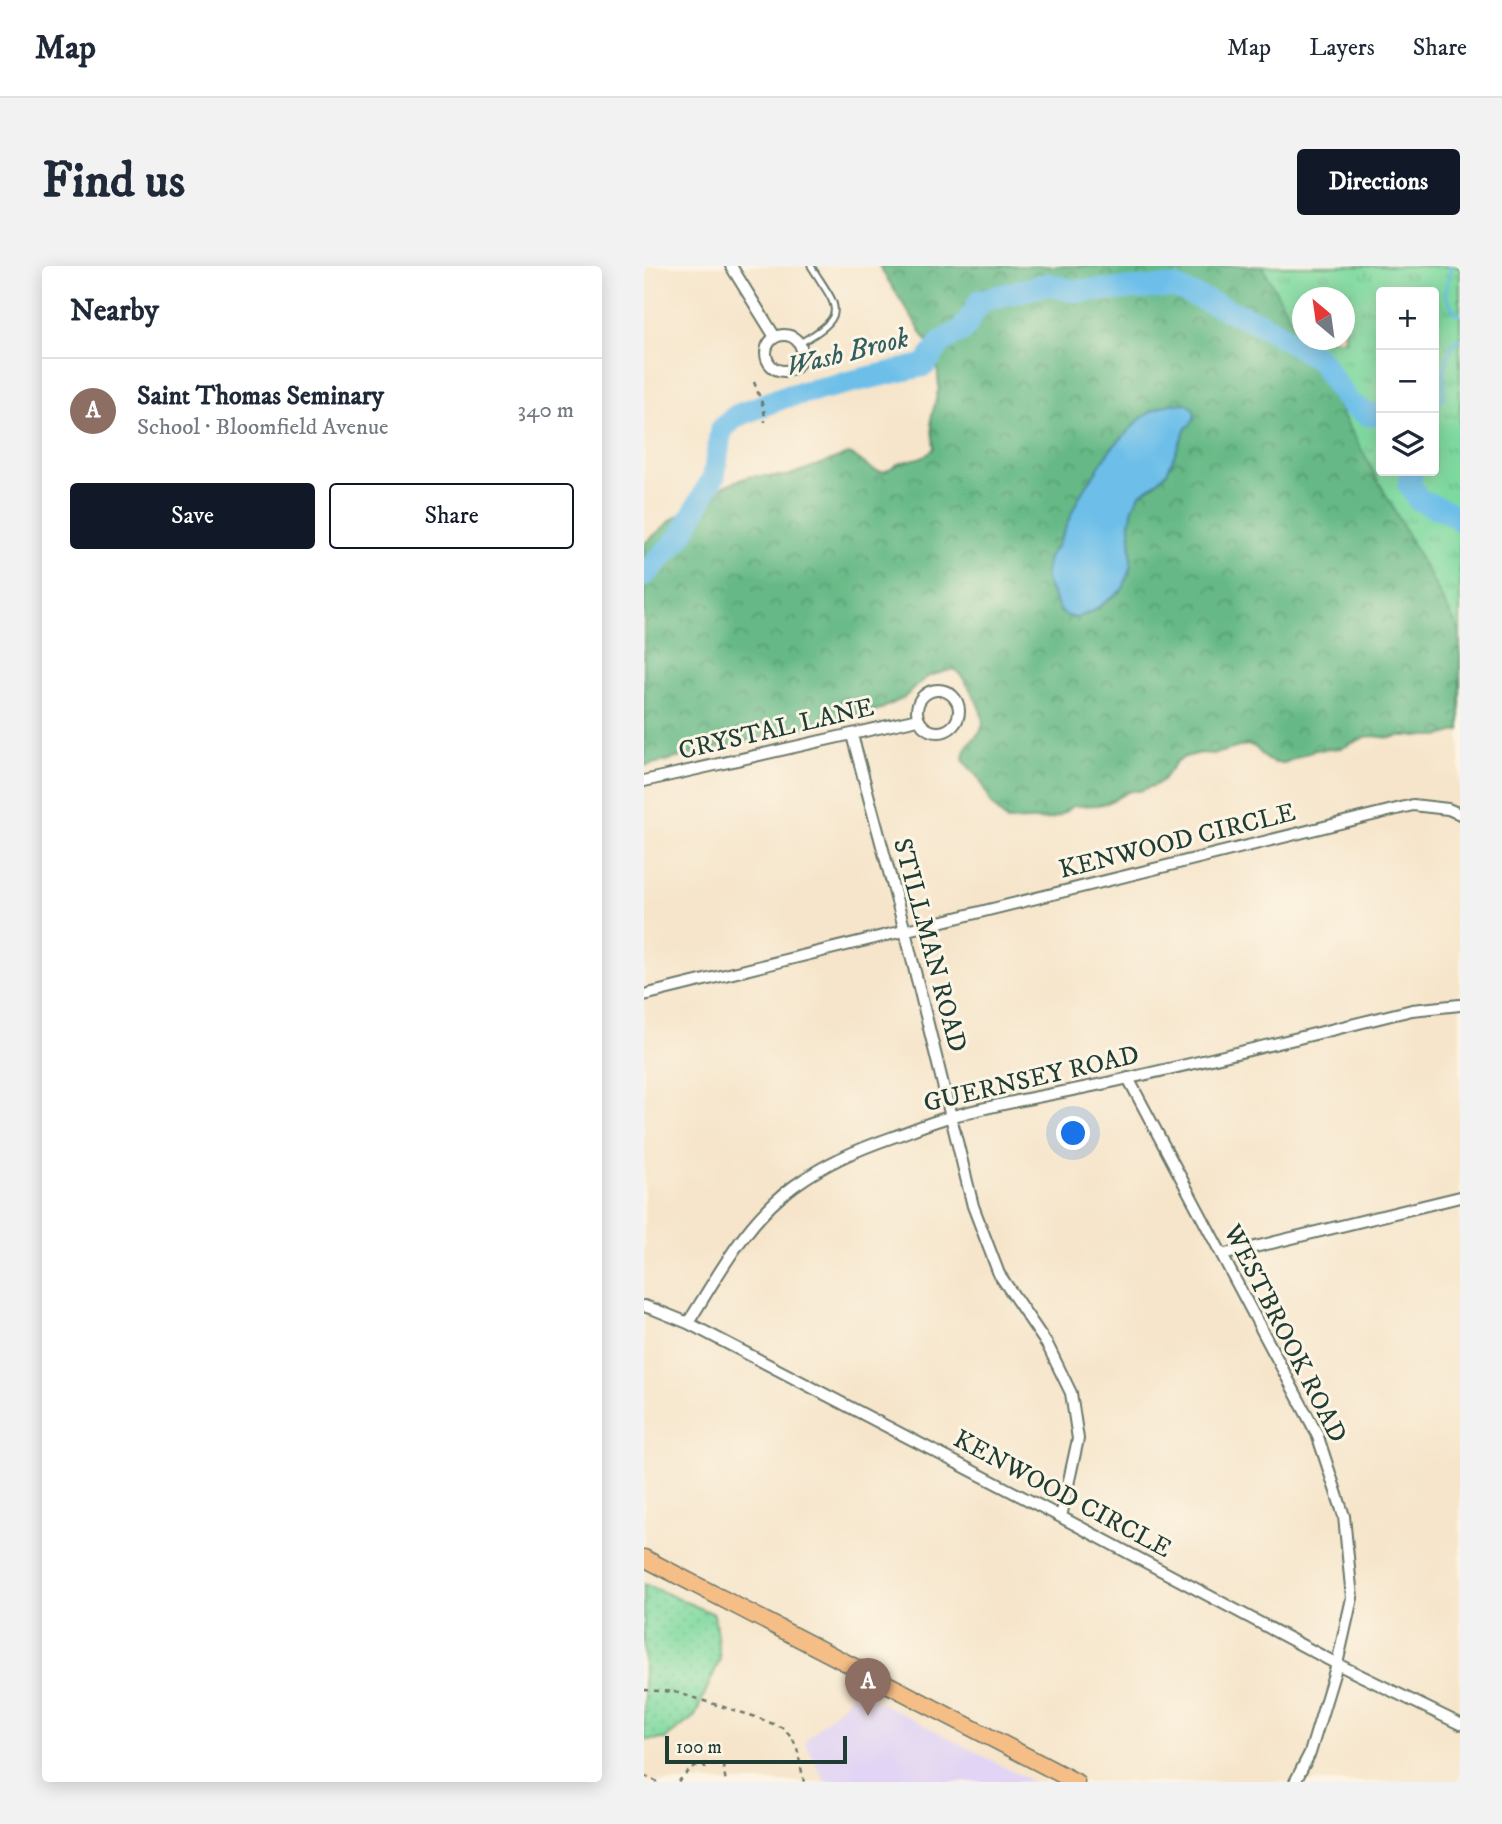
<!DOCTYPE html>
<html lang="en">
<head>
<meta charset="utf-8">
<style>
  body { margin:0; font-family:"IM FELL DW Pica",serif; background:#f2f2f3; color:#1f2937 }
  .controls { position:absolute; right:21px; top:21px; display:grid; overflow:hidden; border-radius:7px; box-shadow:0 4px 18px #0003 }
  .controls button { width:63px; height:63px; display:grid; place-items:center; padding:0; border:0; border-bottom:2px solid #e0e1e3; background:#fff; color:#1f2937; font:35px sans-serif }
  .compass { position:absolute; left:648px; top:21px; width:63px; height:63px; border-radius:50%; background:#fff; box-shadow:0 4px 18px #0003; rotate:331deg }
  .scale { position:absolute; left:21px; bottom:18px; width:182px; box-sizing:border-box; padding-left:7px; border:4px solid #1f3d34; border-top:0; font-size:19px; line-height:24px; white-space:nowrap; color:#1f3d34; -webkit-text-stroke:5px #fcf5e5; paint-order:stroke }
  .you { position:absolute; left:430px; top:868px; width:24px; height:24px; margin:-18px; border:5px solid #fff; border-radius:50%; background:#1a73e8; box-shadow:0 0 0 10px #1a73e833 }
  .badge { display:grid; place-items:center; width:46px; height:46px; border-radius:50%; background:#111827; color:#fff; font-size:23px; font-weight:700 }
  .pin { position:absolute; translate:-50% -58px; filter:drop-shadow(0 2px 4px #0008) }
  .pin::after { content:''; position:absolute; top:37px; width:24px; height:21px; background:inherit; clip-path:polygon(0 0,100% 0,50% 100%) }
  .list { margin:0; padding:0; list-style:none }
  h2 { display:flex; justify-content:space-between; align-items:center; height:91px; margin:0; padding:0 28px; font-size:30px }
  h2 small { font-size:23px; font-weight:400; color:#747a83 }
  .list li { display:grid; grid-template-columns:46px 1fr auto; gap:21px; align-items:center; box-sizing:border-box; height:105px; padding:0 28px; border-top:2px solid #e0e1e3 }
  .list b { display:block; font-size:26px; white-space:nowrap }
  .list p { margin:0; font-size:23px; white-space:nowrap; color:#747a83 }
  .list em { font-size:23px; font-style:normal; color:#747a83 }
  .actions { display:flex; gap:14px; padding:21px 28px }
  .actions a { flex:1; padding:16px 0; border:2px solid #111827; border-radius:7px; text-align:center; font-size:24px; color:#111827 }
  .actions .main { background:#111827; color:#fff }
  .icon { flex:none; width:38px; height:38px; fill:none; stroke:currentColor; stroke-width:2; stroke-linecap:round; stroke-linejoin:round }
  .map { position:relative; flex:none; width:816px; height:1516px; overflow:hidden; border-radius:7px }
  header { display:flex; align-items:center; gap:42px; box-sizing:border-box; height:98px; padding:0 35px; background:#fff; border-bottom:2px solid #e0e1e3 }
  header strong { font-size:33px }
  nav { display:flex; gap:38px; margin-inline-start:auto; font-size:24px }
  .intro { display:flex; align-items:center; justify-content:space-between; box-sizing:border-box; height:168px; padding:0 42px }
  h1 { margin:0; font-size:49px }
  .button { padding:18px 32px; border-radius:7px; background:#111827; color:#fff; font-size:24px; font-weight:700 }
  main { display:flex; gap:42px; padding:0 42px }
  aside { flex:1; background:#fff; border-radius:7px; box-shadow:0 4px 18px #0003 }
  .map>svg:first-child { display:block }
</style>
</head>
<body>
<header>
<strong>Map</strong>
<nav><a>Map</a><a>Layers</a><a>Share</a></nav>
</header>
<div class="intro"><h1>Find us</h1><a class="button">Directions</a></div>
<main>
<aside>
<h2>Nearby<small></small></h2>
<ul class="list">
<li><span class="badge" style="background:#8d6e63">A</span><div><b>Saint Thomas Seminary</b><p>School · Bloomfield Avenue</p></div><em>340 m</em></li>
</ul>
<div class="actions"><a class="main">Save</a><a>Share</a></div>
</aside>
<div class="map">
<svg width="816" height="1516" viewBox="0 0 816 1516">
  <defs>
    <pattern id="grass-dots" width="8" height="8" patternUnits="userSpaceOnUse" patternTransform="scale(1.75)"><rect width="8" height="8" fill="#7ed99f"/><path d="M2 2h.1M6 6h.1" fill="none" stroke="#6cbb8a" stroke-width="1.8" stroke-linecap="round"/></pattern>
    <pattern id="forest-crowns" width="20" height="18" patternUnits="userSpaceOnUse" patternTransform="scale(1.75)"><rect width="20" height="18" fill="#66b986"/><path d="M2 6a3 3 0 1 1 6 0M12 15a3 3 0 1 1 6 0" fill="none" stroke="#53986e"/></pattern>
    <pattern id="park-tufts" width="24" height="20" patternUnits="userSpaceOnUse" patternTransform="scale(1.75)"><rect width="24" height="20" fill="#7ed99f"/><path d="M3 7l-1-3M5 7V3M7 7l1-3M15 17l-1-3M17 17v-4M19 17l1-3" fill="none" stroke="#6cbb8a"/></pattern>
  </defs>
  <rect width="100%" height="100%" fill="#fcf5e5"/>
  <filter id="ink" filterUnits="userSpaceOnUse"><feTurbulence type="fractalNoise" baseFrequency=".0143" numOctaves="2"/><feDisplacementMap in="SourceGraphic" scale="14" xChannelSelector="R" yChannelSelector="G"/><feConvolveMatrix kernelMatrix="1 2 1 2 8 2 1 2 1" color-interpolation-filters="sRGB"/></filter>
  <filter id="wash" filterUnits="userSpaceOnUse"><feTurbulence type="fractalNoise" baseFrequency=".00686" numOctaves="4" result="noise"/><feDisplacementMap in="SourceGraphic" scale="28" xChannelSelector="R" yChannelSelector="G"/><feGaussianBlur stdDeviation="1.57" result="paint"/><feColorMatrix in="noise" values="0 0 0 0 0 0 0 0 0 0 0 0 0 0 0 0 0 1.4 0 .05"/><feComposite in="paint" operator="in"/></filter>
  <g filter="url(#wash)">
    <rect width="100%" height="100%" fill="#f6e5cb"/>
    <path fill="#e1d4f4" d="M213 1424 389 1516H181L161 1475Z"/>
    <path fill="url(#grass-dots)" stroke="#4e8b6a" stroke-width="2" d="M0 1318 70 1348 76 1393 51 1450 21 1473 0 1474Z"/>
    <path fill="url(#forest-crowns)" stroke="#427b5d" stroke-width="2" fill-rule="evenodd" d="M235 0H816V464L796 470H755L747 472 729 470 721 471 698 482 671 484 640 497H632L623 494 611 481 603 479 570 488 557 487 541 491 533 495 518 515 511 519 495 525H486L463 537 455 539 429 540 415 550 407 553 363 555 346 537 336 514 319 494C320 475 333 475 338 461 343 448 321 411 310 403L285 410 272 420 260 432 237 443 0 500V278L29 253 84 218 107 210H143L204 188C216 190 221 202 233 205 242 208 246 202 254 198 266 193 282 193 290 182L287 153 295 121 293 97 284 77ZM737 26H790V205H737ZM659 32H701V74H659ZM551 150 548 157 542 161 523 206 511 218 497 227 488 241 486 257 487 299 455 342 432 352 424 350 417 346 403 317 404 292 414 278Z"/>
    <path fill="url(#park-tufts)" stroke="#4e8b6a" stroke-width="2" fill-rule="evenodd" d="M618 0H816V366ZM737 26H790V205H737ZM659 32H701V74H659Z"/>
    <path fill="#6dbfe9" stroke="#467e8e" stroke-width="2" d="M542 137 549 142 551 150 548 157 542 162 523 206 511 218 497 227 489 241 486 257 487 299 479 323 448 346 432 352 424 350 417 346 403 317 401 308 404 292 414 278 435 231 466 184 495 154 510 144 525 138Z"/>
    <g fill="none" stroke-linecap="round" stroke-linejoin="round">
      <path stroke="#6dbfe9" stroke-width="3.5" d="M807 0 801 28 811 47 816 48
        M790 142 800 130V107L804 90 812 74H816"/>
      <path stroke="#6dbfe9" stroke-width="23" d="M768 205 765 218 775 234 804 246 816 254
        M0 309 37 270 70 210 77 164 92 150 140 131 281 99 297 76 320 63 336 35 404 18 429 25 530 21 617 58 646 75 676 94 692 119 706 138 725 149 737 148"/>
    </g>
  </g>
  <g filter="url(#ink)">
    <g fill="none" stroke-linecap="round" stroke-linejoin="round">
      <defs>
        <path id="lane" d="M156 77C207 48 193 42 167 0"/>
        <path id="street" d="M87 0 131 71
          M122 87a18 18 0 1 1 36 0a18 18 0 1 1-36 0Z
          M273 445a21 21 0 1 1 42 0a21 21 0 1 1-42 0Z
          M208 469 261 665 329 940 355 1008 404 1080 427 1127 434 1173 417 1251
          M0 515 274 453
          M0 729 769 539 804 543 816 548
          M484 812 673 1168 700 1250 708 1332 693 1398 666 1487 651 1516
          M578 989 816 931
          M0 1040 12 1044 44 1057 417 1251 693 1398 816 1458
          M44 1057C75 1008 102 955 150 920 182 897 212 884 249 871 269 864 289 855 309 850 367 834 427 826 485 812 580 791 674 767 768 744L816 739"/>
        <path id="primary" d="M0 1292 432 1516"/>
      </defs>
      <use href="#lane" stroke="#6a7869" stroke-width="9"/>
      <use href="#street" stroke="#6a7869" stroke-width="14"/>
      <use href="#primary" stroke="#6a7869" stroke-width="19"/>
      <path stroke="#6a7869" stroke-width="2.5" stroke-dasharray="5 5" stroke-linecap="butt" d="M110 116 120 143 121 156
        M0 1424 31 1426 112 1451 139 1462 148 1471 153 1482 160 1516
        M59 1498 63 1504
        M0 1510 14 1516
        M34 1516C49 1500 58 1494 79 1500L82 1516"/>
      <use href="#lane" stroke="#fff" stroke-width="5"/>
      <use href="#street" stroke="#fff" stroke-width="10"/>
      <use href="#primary" stroke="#f6be87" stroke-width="16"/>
    </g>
  </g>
  <g text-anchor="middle" stroke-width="6" stroke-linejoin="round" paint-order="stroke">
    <g font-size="26" fill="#1f3d34" stroke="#fcf5e5">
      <text transform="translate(132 462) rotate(-13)" y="9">CRYSTAL LANE</text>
      <text transform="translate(533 574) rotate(-14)" y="9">KENWOOD CIRCLE</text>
      <text transform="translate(287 679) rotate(75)" y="9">STILLMAN ROAD</text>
      <text transform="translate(387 812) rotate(-13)" y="9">GUERNSEY ROAD</text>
      <text transform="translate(642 1067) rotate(63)" y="9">WESTBROOK ROAD</text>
      <text transform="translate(419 1227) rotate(28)" y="9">KENWOOD CIRCLE</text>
    </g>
    <g font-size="28" font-style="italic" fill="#325e61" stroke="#fcf5e5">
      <text transform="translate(203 85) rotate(-14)" y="10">Wash Brook</text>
    </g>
  </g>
</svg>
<div class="controls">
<button>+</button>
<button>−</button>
<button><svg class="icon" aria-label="layers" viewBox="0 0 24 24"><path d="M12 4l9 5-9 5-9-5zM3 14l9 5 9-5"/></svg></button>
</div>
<svg class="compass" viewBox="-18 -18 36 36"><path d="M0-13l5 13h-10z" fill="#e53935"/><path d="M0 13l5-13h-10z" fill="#747a83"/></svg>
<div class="scale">100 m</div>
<div class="you"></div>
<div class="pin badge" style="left:224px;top:1450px;background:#8d6e63">A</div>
</div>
</main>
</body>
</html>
